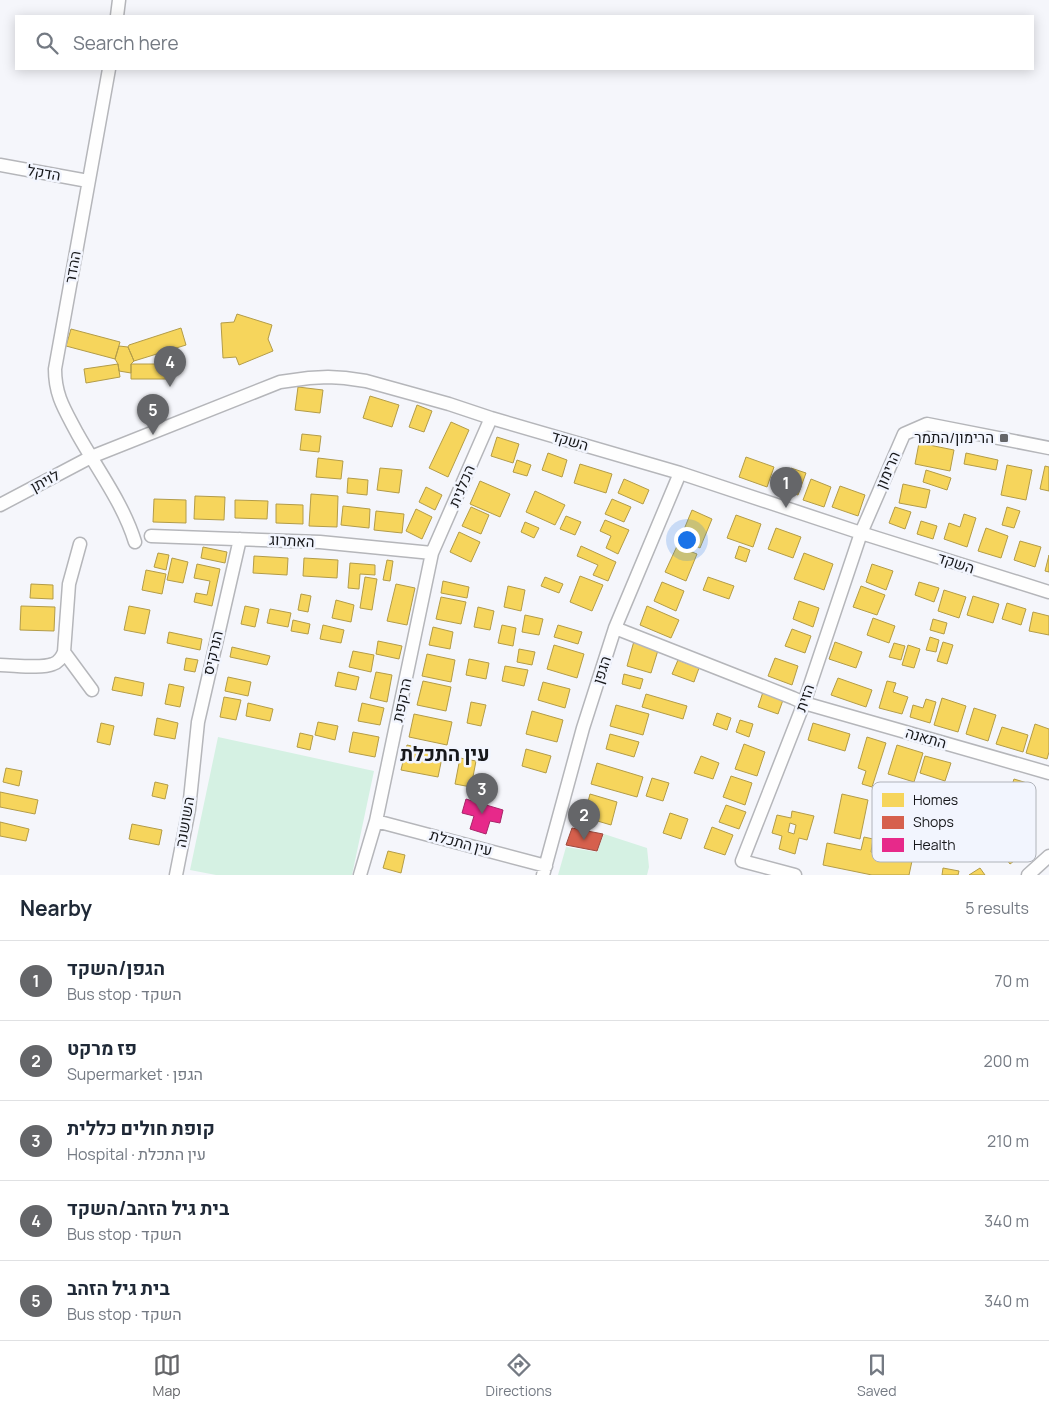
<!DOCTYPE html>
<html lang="en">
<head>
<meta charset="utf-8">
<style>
  body { margin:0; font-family:Manrope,Heebo,sans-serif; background:#f2f2f3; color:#1f2937 }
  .you { position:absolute; left:686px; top:539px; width:18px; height:18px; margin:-12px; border:4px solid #fff; border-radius:50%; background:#1a73e8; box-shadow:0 0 0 8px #1a73e833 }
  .badge { display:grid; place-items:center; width:32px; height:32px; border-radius:50%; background:#656669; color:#fff; font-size:16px; font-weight:700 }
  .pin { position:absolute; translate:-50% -41px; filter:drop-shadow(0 1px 2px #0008) }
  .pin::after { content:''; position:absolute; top:26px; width:18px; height:15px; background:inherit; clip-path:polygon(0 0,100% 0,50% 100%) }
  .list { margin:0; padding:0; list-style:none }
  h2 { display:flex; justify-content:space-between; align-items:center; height:65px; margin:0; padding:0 20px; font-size:21px }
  h2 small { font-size:16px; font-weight:400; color:#747a83 }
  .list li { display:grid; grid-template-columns:32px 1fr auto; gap:15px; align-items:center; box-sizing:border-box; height:80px; padding:0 20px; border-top:1px solid #e0e1e3 }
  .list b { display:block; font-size:19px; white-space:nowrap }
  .list p { margin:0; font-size:16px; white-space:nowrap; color:#747a83 }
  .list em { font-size:16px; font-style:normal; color:#747a83 }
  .icon { flex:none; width:28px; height:28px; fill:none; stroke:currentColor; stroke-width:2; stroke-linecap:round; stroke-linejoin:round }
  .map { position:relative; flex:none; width:1049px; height:875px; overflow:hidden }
  .search { position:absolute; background:#fff; box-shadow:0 2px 12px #0003; left:15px; right:15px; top:15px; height:55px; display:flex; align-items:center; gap:12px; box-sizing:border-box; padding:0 18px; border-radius:0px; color:#747a83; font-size:19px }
  .sheet { height:465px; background:#fff }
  nav { display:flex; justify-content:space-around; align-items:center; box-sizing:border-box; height:70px; border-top:1px solid #e0e1e3; background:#fff; font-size:14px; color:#747a83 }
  nav a { display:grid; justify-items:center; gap:2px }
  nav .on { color:#656669 }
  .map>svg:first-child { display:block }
</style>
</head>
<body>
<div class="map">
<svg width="1049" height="875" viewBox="0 0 1049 875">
  <rect width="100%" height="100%" fill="#f5f6fb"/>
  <path fill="#d5f1e3" d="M218 737 374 771 352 875H216L190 870Z
    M604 834 647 848 649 867 647 875H558L566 847 597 852Z"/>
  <path fill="#f6d55c" stroke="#b39c48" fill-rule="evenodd" d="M237 314 272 325 268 339 273 351 239 365 236 357 223 358 221 323 234 322Z
    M181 328 186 345 134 361 128 347 129 345Z
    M71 329 120 342 115 359 66 346Z
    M119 346 128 347 134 361 131 364V373L119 371 118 364 115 359Z
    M118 364 120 377 86 383 84 369Z
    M131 364H169V379H131Z
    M298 387 323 390 320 413 295 410Z
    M370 396 399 405 392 427 363 418Z
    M417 405 432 411 424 432 409 427Z
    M451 422 469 430 448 477 429 468Z
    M302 434 321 436 319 452 300 450Z
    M497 437 519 444 513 463 491 456Z
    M919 443 954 450 950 471 915 464Z
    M548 453 567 460 562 477 542 470Z
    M966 453 998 460 996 470 964 464Z
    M746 457 774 467 767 487 739 477Z
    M318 458 343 461 341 479 316 477Z
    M517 460 531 465 527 476 513 472Z
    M580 464 612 474 606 493 574 483Z
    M1007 465 1032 470 1026 500 1001 495Z
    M1045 466 1049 467V491L1040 489Z
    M380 468 402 470 399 493 377 490Z
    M791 468 806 473 798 495 783 490Z
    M926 470 951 478 947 490 923 482Z
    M348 478 368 480 367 495 347 493Z
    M624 479 649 490 643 504 618 493Z
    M811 479 831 487 824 507 803 500Z
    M480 481 510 494 500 517 470 504Z
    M903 484 930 490 926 508 899 503Z
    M840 486 865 495 858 516 832 507Z
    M426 487 442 495 435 510 419 502Z
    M535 491 565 505 555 525 526 512Z
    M311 494 338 496 337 527 309 526Z
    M195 496 225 497 224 520 194 519Z
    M154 499 186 500V523L153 522Z
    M612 499 631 507 624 522 605 514Z
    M235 500 268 501 267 519 235 518Z
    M276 504 303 505V524L276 523Z
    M343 506 370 509 369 528 341 525Z
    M471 507 489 515 481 534 462 526Z
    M895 507 911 512 905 529 889 523Z
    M1007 507 1020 511 1014 528 1002 525Z
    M416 509 432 517 422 539 406 531Z
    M692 510 712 519 700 548 680 539Z
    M376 511 404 514 402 533 374 530Z
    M964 514 976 518 967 547 944 539 949 523 960 527Z
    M736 515 761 524 753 547 727 538Z
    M566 516 581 522 575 535 560 529Z
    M605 520 629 530 618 554 606 548 611 536 600 531Z
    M921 521 937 526 933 539 917 534Z
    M525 522 539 528 534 538 521 532Z
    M776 528 801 537 793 558 768 549Z
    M986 528 1008 536 1001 558 978 551Z
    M459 532 480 542 471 562 450 552Z
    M1020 541 1041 547 1035 567 1014 560Z
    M581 546 616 562 608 581 593 575 598 565 577 556Z
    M677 546 697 554 686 581 665 572Z
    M739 546 750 550 746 562 735 558Z
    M203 547 227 552 225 563 201 558Z
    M158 553 169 555 166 570 154 567Z
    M804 553 833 564 824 590 794 579Z
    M1049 555V572L1045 571Z
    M254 556 288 558 287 575 253 573Z
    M172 558 188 562 183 583 167 580Z
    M304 558 338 560 337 578 303 576Z
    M387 560 393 561 390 581 383 580Z
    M350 563 375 565V575L360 574 359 589 348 588Z
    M197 564 220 569 212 606 194 602 196 593 207 595 210 581 194 578Z
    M872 564 893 571 886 590 866 582Z
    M146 570 166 574 162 594 142 590Z
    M580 576 603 585 592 611 570 602Z
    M365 577 377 579 372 610 360 608Z
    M545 577 563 584 559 593 541 586Z
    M708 577 734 586 729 599 703 590Z
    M443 581 469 587 467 598 441 593Z
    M662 582 684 591 676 611 654 601Z
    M919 582 939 588 934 602 915 595Z
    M31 584 53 585V599L30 598Z
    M396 584 415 588 407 625 387 621Z
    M508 586 525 590 521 611 504 607Z
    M861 586 885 595 877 615 853 607Z
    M944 590 966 597 959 618 938 611Z
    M301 594 311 596 308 612 298 610Z
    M973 596 999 604 993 623 967 615Z
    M441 597 466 602 461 624 436 619Z
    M336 600 354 605 351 622 332 618Z
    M799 601 819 608 813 627 793 619Z
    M1007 603 1026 609 1021 625 1002 619Z
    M21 606 55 607 54 631 20 630Z
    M129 606 150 610 145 634 124 630Z
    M245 606 259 609 255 627 241 624Z
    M647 606 679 620 671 638 640 625Z
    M478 607 494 611 490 630 474 627Z
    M270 609 291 613 288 627 267 623Z
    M1033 612 1049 616V635L1029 631Z
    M525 615 543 619 539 635 522 632Z
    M873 618 895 626 889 643 867 635Z
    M933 619 947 623 944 634 930 630Z
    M293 620 310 624 308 634 291 631Z
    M323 625 344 630 341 643 320 639Z
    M502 625 516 628 513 646 498 643Z
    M558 625 582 632 578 644 554 637Z
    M433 627 453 632 450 649 429 645Z
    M792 629 811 636 805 653 785 646Z
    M169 632 202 639 200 650 167 643Z
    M930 637 939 640 936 652 926 650Z
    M378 641 402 646 399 659 376 654Z
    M634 641 659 647 651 673 627 666Z
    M835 642 862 652 856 668 829 659Z
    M943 642 953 645 947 664 937 661Z
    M894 643 905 646 901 660 889 657Z
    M554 645 584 654 577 678 547 669Z
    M908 645 920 649 914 668 902 665Z
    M232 647 270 656 267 665 230 657Z
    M519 649 535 652 532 665 517 662Z
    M353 651 374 655 371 672 349 667Z
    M427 654 455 660 451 682 422 676Z
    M186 658 198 660 195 672 184 670Z
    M775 658 798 666 792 685 768 676Z
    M469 659 489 663 486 679 466 675Z
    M678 660 699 668 694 682 672 674Z
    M505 666 528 670 524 686 502 681Z
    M338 672 359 677 356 690 335 686Z
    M376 672 392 675 387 702 370 698Z
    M624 674 643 679 640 689 622 684Z
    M115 677 144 683 142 696 112 690Z
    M228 677 251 682 248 696 225 691Z
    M838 678 872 690 866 707 831 695Z
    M423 681 451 687 446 711 417 705Z
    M887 681 896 683 893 692 908 697 902 714 879 708Z
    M543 682 570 689 565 708 538 700Z
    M169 684 184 687 180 707 165 704Z
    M763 692 783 700 778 714 758 707Z
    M646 694 687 706 683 719 642 707Z
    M224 697 241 700 236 720 220 717Z
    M942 698 966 706 958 732 934 725Z
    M926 699 936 702 930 723 910 717 913 705 923 708Z
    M471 702 486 705 481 726 467 723Z
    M248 703 273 709 270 721 246 716Z
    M362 703 384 708 380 725 358 721Z
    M616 705 649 714 643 735 610 726Z
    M974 708 996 715 988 741 966 734Z
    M532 711 563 720 557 742 526 734Z
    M717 713 731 718 727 730 713 725Z
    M414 714 452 722 447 745 409 737Z
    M157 718 178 723 175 739 154 735Z
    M740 720 753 724 749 737 736 732Z
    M318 722 338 726 335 740 315 735Z
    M101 723 114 726 110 745 97 742Z
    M813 723 850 734 845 751 808 740Z
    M1035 724 1049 729V752L1047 759 1026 753Z
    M1002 727 1028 735 1023 752 996 744Z
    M353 732 379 737 375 757 349 752Z
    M300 733 313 736 310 750 297 747Z
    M610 734 639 742 634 757 606 749Z
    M867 737 886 743 872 787 862 784 866 771 858 768Z
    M744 744 765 752 757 776 735 769Z
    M407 745 443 753 438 777 401 770Z
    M897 745 923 753 914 782 888 774Z
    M526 749 551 756 546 773 522 766Z
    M701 756 719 763 713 779 694 773Z
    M925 756 951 763 945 781 920 773Z
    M460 758 476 761 471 787 455 784Z
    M597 763 643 777 637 797 591 784Z
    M6 768 22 771 19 786 3 782Z
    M731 776 752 783 745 805 723 797Z
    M652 778 669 783 663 801 646 796Z
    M1014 779 1027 783 1024 795 1010 791Z
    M155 782 168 785 165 799 152 796Z
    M0 792 38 800 35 814 0 807Z
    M590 794 617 802 611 825 584 817Z
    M842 794 868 800 860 839 834 833Z
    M726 805 746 812 739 829 719 822Z
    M792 811 814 816 807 840 799 838 795 854 779 849 782 836 772 833 777 815 791 818ZM790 823 796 825 794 834 788 832Z
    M670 813 688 819 681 839 663 833Z
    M0 822 29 829 26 841 0 836Z
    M132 824 162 830 159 845 129 839Z
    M712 827 733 835 725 855 704 848Z
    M864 837 873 839 871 852 912 861 909 875H872L823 865 827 843 861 850Z
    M1019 837 1029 850 1010 864 1000 851Z
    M388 851 405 855 401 873 383 868Z
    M943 868 959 871 958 875H942Z
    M980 868 985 875H969Z"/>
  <path fill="#d6604d" stroke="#9d4a3e" d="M572 828 603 834 597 851 566 845Z"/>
  <path fill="#e7298a" stroke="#a92469" d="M466 799 503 810 500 823 490 821 486 834 470 829 474 816 462 813Z"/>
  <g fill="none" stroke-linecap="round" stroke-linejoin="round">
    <defs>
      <path id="minor" d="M117 16 119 0
        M109 69 55 369C55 396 65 410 77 433 97 469 123 503 135 542
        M0 165 88 181
        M0 505 91 457 280 382 309 378 328 377 345 378 366 381 449 404 491 418 680 473 861 533 1049 592
        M151 536 320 542 432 553
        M615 628 793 698 804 703 1049 773
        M64 652 69 584 80 544
        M0 665C14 665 41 669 53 664 59 662 62 657 64 652L92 690
        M376 821 546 866
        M176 875 189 809 198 722 240 539
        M360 875 376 821 432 553 491 418
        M543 875 583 728 615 628 680 473
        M795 875 742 861 804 703 861 533 904 434 927 424 1049 448
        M1028 875 1049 856"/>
    </defs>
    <use href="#minor" stroke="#b5b6ba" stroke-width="15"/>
    <use href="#minor" stroke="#fefefe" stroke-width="12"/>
  </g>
  <rect fill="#656669" stroke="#f2f5fe" stroke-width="2" x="999" y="433" width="10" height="10" rx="2.5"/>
  <g text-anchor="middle" stroke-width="5" stroke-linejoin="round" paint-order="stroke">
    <g font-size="15" fill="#17181b" stroke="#f2f5fe">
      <text transform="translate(44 173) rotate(10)" y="5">הדקל</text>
      <text transform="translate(73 267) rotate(-80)" y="5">ההדר</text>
      <text transform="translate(570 441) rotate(16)" y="5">השקד</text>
      <text transform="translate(888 470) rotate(-67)" y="5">הרימון</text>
      <text transform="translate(45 481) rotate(-28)" y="5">לויתן</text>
      <text transform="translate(462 486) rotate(-67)" y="5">הכלנית</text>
      <text transform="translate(292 541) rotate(3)" y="5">האתרוג</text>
      <text transform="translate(956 563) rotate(18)" y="5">השקד</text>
      <text transform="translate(213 653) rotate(-77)" y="5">הנרקיס</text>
      <text transform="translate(602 670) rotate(-72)" y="5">הגפן</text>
      <text transform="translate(805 698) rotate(-70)" y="5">הזית</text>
      <text transform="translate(402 700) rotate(-78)" y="5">הרקפת</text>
      <text transform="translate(926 738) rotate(16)" y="5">התאנה</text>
      <text transform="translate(185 822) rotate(-80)" y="5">השושנה</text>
      <text transform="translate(461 843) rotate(15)" y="5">עין התכלת</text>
    </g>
    <g font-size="15" fill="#17181b" stroke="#f2f5fe" text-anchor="end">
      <text x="994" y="443">הרימון/התמר</text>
    </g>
    <g font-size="20" font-weight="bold" fill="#17181b" stroke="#f2f5fe">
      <text x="445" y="761">עין התכלת</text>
    </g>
  </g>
  <rect x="872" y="782" width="164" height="80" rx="8" fill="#f2f5fe" stroke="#b0b3ba" stroke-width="1"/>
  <rect x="882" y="793" width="22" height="14" fill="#f6d55c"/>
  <rect x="882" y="816" width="22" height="13" fill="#d6604d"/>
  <rect x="882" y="838" width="22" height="14" fill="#e7298a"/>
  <g font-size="14" fill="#17181b">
    <text x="913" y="805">Homes</text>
    <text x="913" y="827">Shops</text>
    <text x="913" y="850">Health</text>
  </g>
</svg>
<div class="you"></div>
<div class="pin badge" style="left:786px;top:508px">1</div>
<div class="pin badge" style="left:584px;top:840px">2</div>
<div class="pin badge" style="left:482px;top:814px">3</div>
<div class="pin badge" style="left:170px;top:387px">4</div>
<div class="pin badge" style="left:153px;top:435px">5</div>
<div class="search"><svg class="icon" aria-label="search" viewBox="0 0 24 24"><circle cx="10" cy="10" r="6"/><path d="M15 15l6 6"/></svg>Search here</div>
</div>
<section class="sheet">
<h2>Nearby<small>5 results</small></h2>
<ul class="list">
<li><span class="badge">1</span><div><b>הגפן/השקד</b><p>Bus stop · השקד</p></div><em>70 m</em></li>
<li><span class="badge">2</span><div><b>פז מרקט</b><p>Supermarket · הגפן</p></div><em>200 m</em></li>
<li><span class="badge">3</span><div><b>קופת חולים כללית</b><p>Hospital · עין התכלת</p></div><em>210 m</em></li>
<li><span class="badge">4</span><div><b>בית גיל הזהב/השקד</b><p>Bus stop · השקד</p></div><em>340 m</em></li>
<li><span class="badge">5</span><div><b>בית גיל הזהב</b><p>Bus stop · השקד</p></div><em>340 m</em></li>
</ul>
</section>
<nav>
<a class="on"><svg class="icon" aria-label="map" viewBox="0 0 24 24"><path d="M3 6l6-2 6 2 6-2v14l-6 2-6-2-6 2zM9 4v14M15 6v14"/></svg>Map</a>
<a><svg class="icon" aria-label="directions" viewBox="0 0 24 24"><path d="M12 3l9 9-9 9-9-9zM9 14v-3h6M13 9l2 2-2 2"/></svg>Directions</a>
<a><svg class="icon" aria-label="saved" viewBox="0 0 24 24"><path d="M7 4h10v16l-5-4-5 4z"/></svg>Saved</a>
</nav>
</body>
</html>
